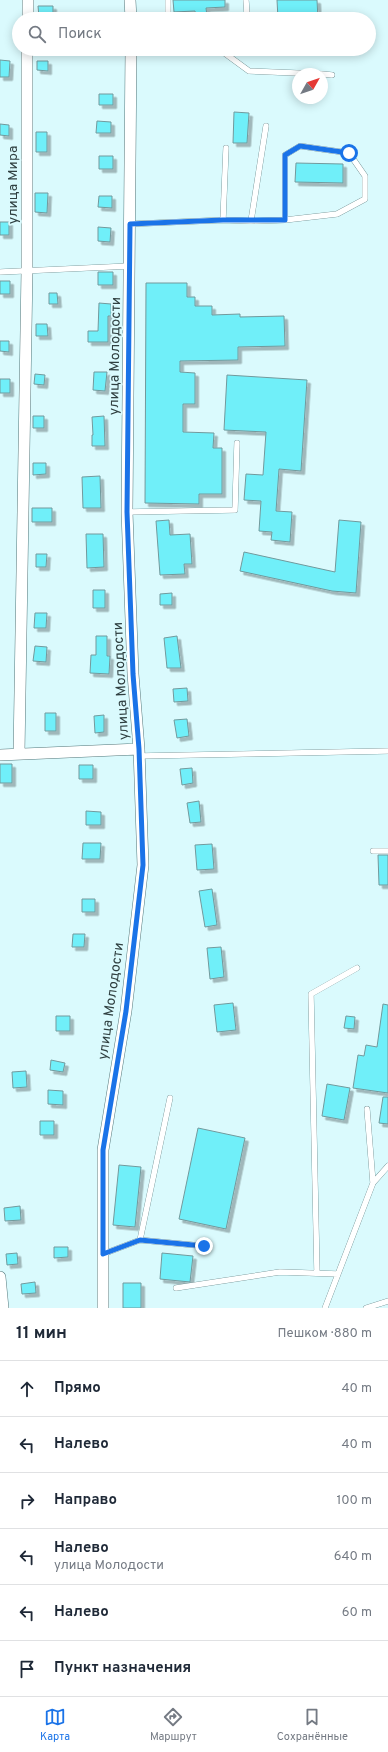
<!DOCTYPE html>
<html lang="ru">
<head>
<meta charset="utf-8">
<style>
  body { margin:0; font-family:Overpass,sans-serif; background:#f6f6f7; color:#1f2937 }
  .compass { position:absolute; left:292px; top:68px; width:36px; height:36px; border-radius:50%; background:#fff; box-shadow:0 2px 10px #0003; rotate:50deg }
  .stop { position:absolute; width:12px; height:12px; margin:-9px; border:3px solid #1a73e8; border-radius:50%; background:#fff }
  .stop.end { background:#1a73e8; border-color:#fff; box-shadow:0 1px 4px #0008 }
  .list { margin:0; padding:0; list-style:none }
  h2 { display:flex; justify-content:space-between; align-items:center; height:52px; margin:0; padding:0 16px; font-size:17px }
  h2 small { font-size:13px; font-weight:400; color:#747a83 }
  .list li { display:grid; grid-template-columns:26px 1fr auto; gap:12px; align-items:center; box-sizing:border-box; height:56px; padding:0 16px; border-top:1px solid #e0e1e3 }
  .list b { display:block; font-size:15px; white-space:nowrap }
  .list p { margin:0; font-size:13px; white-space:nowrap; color:#747a83 }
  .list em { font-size:13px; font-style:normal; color:#747a83 }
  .icon { flex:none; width:22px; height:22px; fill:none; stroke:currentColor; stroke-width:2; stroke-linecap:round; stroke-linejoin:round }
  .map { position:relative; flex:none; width:388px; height:1308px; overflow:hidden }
  .search { position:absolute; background:#fff; box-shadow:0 2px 10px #0003; left:12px; right:12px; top:12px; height:44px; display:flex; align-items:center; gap:10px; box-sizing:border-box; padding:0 14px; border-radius:22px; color:#747a83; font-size:15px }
  .sheet { height:388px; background:#fff }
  nav { display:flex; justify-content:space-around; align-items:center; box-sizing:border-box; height:56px; border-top:1px solid #e0e1e3; background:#fff; font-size:11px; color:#747a83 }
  nav a { display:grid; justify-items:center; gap:2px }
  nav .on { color:#1a73e8 }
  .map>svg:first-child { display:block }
</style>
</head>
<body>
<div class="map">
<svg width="388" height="1308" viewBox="0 0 388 1308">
  <defs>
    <filter id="shadow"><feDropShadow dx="3.5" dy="3.5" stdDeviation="0" flood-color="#0004"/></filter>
  </defs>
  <rect width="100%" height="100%" fill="#dafafd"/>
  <path fill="#70eff9" stroke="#72999c" filter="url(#shadow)" d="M173 0H225V7L206 8 207 16 196 17 195 11 174 12Z
    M277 0H317L318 19H278Z
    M38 6H53V17H39Z
    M0 60 10 61 9 77H0Z
    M37 61H48V71L37 70Z
    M99 94H113V105H99Z
    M234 112 249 113 247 143H233Z
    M97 121 111 122V133H96Z
    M0 124 9 125V136L0 135Z
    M36 132H47V152H36Z
    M99 156H113V169H99Z
    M296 163 343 164V183L295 182Z
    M35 193H48L47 213 35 212Z
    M99 196H112V208L98 207Z
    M0 222H9V235H0Z
    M98 227 111 228 110 242 98 241Z
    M98 272H113V285H98Z
    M0 281H10V294H0Z
    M146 283H187V297H195V306H212V315L240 314V317L284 316 285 346 238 347V360L180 361V372L195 373V404H183V432L214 433 213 448H222V494H199V504L145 503Z
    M49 293H57L58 304H49Z
    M99 303 111 304V316H108V342H88V331H98Z
    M36 324H47L48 336H36Z
    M0 341H9V352L0 351Z
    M94 372H107L105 391 93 390Z
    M35 374 45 375 44 385 34 384Z
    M227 375 307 380 301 471 279 469 276 511 292 512 290 542 271 540 272 532 259 531 261 501 244 500 246 474 263 475 266 432 224 430Z
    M0 379H10V393H0Z
    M33 416H44V428H33Z
    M104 416 105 446H92V435H93L92 417Z
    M33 463H46V474L33 475Z
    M100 476 101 508H83L82 477Z
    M32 508H52V522H32Z
    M169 520 170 535 190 534 192 564H184L185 574 160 575 156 521Z
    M339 520 361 522 356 593 332 591 240 571 244 552 335 572Z
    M86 534H103L104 567 87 568Z
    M36 554H47L46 567H36Z
    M93 590H105V608H93Z
    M172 593V605H160V594Z
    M35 613H47L46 628H34Z
    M96 636H107V656H110L109 674 90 673 91 655H96Z
    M177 636 181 668H167L164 638Z
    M35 646 47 647 46 662 33 661Z
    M187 688 188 701 174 702 173 689Z
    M45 713H56V731H45Z
    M104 715V732L95 733 94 716Z
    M187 719 189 736 177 738 174 720Z
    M0 764H12V783H0Z
    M79 765H93V779H79Z
    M192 768 193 783 182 785 180 769Z
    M199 801 201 822 190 823 187 803Z
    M86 811 101 812V825H86Z
    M83 843H101L100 859H82Z
    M212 844 214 869 197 870 195 845Z
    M378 855H388V885H379Z
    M212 889 217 925 205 927 199 891Z
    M82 899H95V912H82Z
    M73 934H85L84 947H72Z
    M221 947 224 977 210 979 207 948Z
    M233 1003 236 1030 217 1032 214 1005Z
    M383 1004 388 1005V1093L353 1088 358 1055 364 1056 366 1045 377 1047Z
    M56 1016H70V1031H56Z
    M346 1016 355 1017 354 1029 344 1028Z
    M51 1060 65 1063 63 1072 50 1070Z
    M26 1071 27 1087 13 1088 12 1072Z
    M327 1084 350 1088 344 1120 322 1116Z
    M48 1090 63 1091V1105L48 1104Z
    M383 1097H388V1124L379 1123Z
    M40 1121H54V1135H40Z
    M198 1128 245 1138 226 1229 179 1219Z
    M119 1165 141 1167 135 1227 113 1225Z
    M20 1206 21 1220 5 1221 4 1208Z
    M54 1247H68V1257L54 1258Z
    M17 1253 18 1264 7 1265 6 1254Z
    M162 1253 193 1256 190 1282 160 1279Z
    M35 1282 36 1293 22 1294 21 1284Z
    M123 1283H141V1308H123Z"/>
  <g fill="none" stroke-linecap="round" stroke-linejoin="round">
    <defs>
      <path id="lane" d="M168 0V19
        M242 19 247 15 246 0
        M219 49 249 71 321 74
        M322 74 332 75
        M223 220 251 221 266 126
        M251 221 285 220V155L300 146 349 153 365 176V199L337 214 285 220
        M130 224 223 220 226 148
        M0 272 130 266
        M127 512 235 510 237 443
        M139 756 388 751
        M373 851H388
        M367 1109 373 1183
        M140 1240 204 1246
        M103 1254 140 1240 170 1098
        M317 1273 311 994 357 968
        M176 1288 280 1272 338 1274
        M325 1308 373 1183 388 1166
        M366 1308 388 1301"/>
      <path id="street" d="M130 0 131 19
        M28 19V0
        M19 753 27 270V49
        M0 755 139 749
        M0 1277 3 1308
        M103 1308V1150L126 1011 143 865 139 749 133 674 127 512 131 49"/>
    </defs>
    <use href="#lane" stroke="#53787b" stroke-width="6"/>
    <use href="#street" stroke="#53787b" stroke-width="12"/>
    <use href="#lane" stroke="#fff" stroke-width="5.5"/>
    <use href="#street" stroke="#fff" stroke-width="11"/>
  </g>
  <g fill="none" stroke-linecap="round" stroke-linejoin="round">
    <path stroke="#1a73e8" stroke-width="5" d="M204 1246 140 1240 103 1254V1150L126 1011 143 865 139 749 133 674 127 512 130 224 223 220H285V155L300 146 349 153"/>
  </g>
  <g text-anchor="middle" stroke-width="3.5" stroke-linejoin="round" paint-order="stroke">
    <g font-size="14" fill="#304041" stroke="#dafafd">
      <text transform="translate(12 185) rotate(-90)" y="5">улица Мира</text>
      <text transform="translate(114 356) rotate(-89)" y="5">улица Молодости</text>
      <text transform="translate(120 681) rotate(-93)" y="5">улица Молодости</text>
      <text transform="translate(110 1001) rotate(-82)" y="5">улица Молодости</text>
    </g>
  </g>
</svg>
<svg class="compass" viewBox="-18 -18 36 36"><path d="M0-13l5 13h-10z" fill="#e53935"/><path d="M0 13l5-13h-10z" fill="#747a83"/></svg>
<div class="stop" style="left:349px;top:153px"></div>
<div class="stop end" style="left:204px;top:1246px"></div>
<div class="search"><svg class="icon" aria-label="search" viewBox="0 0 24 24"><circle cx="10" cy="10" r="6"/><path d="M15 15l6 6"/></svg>Поиск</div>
</div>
<section class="sheet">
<h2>11 мин<small>Пешком · 880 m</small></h2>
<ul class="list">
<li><svg class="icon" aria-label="ahead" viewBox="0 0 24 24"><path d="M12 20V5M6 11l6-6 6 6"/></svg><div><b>Прямо</b></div><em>40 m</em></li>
<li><svg class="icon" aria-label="left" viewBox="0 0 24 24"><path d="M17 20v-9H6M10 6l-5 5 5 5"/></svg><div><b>Налево</b></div><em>40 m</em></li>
<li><svg class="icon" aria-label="right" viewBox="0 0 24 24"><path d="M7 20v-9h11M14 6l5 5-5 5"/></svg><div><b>Направо</b></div><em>100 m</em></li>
<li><svg class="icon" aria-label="left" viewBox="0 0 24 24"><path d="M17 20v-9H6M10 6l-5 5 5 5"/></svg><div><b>Налево</b><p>улица Молодости</p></div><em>640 m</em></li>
<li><svg class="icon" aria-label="left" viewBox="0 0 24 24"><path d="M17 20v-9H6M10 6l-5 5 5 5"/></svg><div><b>Налево</b></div><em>60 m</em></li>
<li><svg class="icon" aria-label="arrive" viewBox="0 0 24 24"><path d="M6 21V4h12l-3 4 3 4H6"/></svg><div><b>Пункт назначения</b></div></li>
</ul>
</section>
<nav>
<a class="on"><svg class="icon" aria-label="map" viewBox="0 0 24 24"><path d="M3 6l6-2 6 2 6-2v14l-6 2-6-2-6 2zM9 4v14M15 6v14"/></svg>Карта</a>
<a><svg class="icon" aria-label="directions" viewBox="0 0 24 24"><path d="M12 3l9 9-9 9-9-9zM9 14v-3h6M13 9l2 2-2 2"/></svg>Маршрут</a>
<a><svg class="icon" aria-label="saved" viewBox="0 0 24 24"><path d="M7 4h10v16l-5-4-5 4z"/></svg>Сохранённые</a>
</nav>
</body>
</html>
